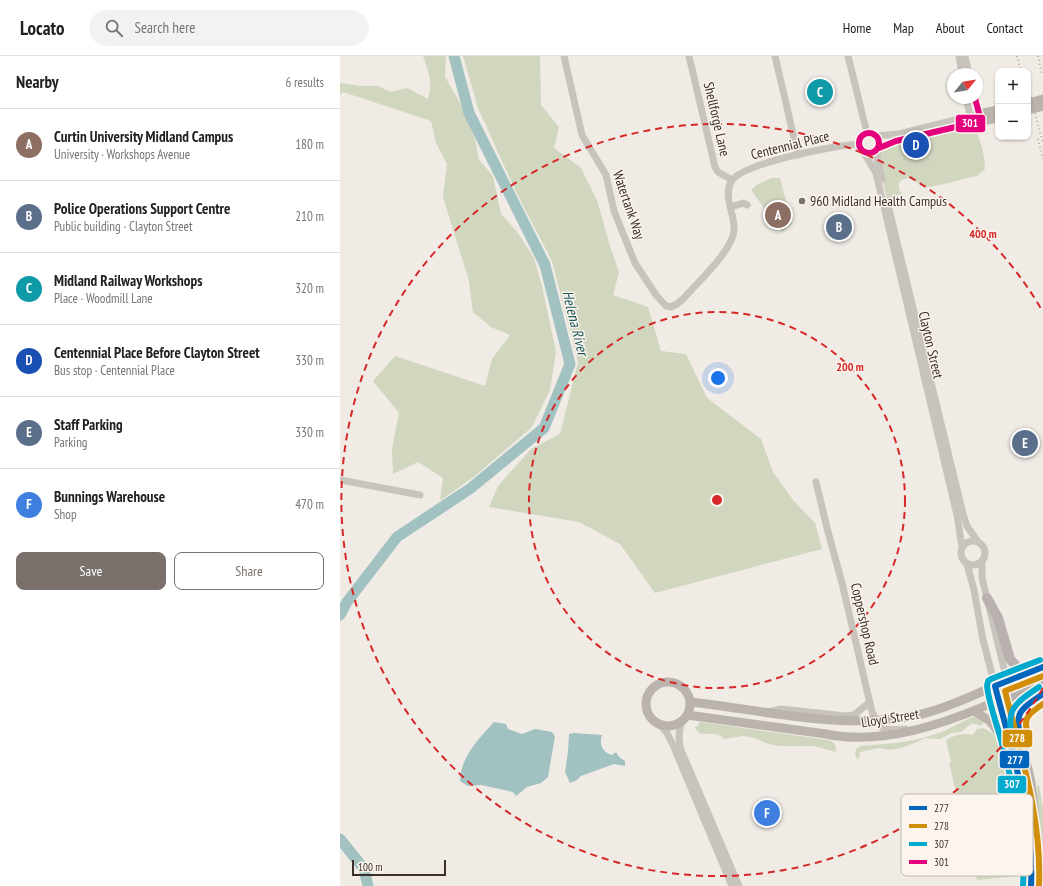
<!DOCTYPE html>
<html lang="en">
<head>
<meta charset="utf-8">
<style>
  body { margin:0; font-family:"PT Sans Narrow",sans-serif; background:#f2f2f2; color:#202124 }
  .controls { position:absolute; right:12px; top:12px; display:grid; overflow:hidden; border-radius:8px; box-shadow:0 1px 3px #0004 }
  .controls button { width:36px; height:36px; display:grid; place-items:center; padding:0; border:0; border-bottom:1px solid #e0e0e0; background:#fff; color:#202124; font:20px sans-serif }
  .compass { position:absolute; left:607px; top:12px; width:36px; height:36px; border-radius:50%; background:#fff; box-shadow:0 1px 3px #0004; rotate:60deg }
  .scale { position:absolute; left:12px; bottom:10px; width:94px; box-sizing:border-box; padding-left:4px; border:2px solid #3b302b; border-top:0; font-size:11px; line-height:14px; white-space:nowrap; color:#3b302b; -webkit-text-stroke:3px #fbf5ee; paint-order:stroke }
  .you { position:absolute; left:378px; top:322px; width:14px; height:14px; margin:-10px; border:3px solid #fff; border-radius:50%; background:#1a73e8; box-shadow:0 0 0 6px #1a73e833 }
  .badge { display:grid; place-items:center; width:26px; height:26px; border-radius:50%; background:#7a716c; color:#fff; font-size:13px; font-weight:700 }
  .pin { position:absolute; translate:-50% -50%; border:2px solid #fff; box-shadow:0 1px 4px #0006 }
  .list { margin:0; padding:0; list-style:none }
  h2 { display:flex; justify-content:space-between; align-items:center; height:52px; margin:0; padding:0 16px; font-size:17px }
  h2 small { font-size:13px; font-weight:400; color:#757577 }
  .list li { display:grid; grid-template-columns:26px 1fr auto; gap:12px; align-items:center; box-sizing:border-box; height:72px; padding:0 16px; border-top:1px solid #e0e0e0 }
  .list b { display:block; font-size:15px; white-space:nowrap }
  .list p { margin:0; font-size:13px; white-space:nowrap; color:#757577 }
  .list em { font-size:13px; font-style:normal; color:#757577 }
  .actions { display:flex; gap:8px; padding:12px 16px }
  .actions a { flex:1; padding:9px 0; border:1px solid #7a716c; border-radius:8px; text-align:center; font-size:14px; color:#7a716c }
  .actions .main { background:#7a716c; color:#fff }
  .icon { flex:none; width:22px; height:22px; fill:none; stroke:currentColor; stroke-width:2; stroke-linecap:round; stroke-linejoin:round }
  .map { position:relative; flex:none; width:703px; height:830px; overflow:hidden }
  header { display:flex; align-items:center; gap:24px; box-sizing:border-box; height:56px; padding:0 20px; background:#fff; border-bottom:1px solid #e0e0e0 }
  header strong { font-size:19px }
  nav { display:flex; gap:22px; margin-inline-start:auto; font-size:14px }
  .search { width:280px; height:36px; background:#f2f2f2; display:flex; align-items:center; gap:10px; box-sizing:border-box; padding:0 14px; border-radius:22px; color:#757577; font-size:15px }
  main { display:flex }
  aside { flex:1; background:#fff }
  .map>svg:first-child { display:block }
</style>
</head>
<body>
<header>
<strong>Locato</strong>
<div class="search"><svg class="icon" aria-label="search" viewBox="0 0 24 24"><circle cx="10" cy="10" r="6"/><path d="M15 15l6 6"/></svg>Search here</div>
<nav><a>Home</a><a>Map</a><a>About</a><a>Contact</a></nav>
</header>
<main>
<aside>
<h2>Nearby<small>6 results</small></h2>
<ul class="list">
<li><span class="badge" style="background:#8d6e63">A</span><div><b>Curtin University Midland Campus</b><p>University · Workshops Avenue</p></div><em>180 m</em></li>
<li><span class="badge" style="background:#5c6f8a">B</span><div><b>Police Operations Support Centre</b><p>Public building · Clayton Street</p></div><em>210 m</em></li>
<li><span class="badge" style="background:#0f9aa8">C</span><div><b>Midland Railway Workshops</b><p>Place · Woodmill Lane</p></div><em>320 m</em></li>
<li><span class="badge" style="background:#1a4fb4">D</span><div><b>Centennial Place Before Clayton Street</b><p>Bus stop · Centennial Place</p></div><em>330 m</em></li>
<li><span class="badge" style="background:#5c6f8a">E</span><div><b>Staff Parking</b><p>Parking</p></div><em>330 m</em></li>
<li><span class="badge" style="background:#3f7fe0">F</span><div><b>Bunnings Warehouse</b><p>Shop</p></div><em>470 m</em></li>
</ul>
<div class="actions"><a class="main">Save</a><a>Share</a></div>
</aside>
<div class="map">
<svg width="703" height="830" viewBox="0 0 703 830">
  <rect width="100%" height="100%" fill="#f0ebe5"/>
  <path fill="#d1d6bf" d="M83 0H106L105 21 118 43 135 83 139 104 153 120 161 158 178 177 194 202 202 230 216 296 210 334 192 371 136 419 100 445 103 422 78 406 53 418 52 393 59 357 33 325 55 300 145 330 152 303 170 279 151 271 133 256 129 225 103 141 107 108 96 87 91 65 3 36 0 39V27L20 30H38L51 36 67 32 88 43C93 24 89 18 83 0Z
    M123 0H200L201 49 219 71 214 92 241 112 257 144 270 190 279 216 273 239 308 251 321 295 346 298 367 342 421 383 433 416 453 444 475 467 482 493 315 537 280 488 239 466 149 451 158 430 191 393 220 378 238 306 212 205 176 136 138 52Z
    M633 67C639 81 645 97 645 113L637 120C625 122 597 131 587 131 579 130 571 119 564 123 558 125 558 131 560 136L563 137 555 140 548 147 539 110V92Z
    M431 122H440L452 168 442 176 411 134 417 129Z
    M632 661H638L645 664 643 668 641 670 636 668H631L621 676 612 677 600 683 585 682 577 686 564 691 551 694 539 692 520 696 519 703 517 702 515 699 516 693 520 690C548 688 578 686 604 675 613 671 623 665 632 661Z
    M361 666 488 684C494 686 497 690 496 696L474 690H440L428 688 415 682 403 680 384 683C375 674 369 680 359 677L354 671 358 670V668Z
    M643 672C655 676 668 694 666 706L678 756 679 778 677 820 637 824 609 707 611 706 606 684C613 680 623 676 632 679L637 673Z
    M669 701C678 732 684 758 686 791L684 792 683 809 680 808V757L669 709Z
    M699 729 703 752V791L699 788 698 783 697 730Z"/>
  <path fill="#a1c2c1" d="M154 666 166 668 168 673 182 678 195 673 212 676 215 680 208 721 201 727 187 731 176 740 173 736 141 729 128 730 120 725C121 700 138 684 154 666Z
    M234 677 262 679C259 688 262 696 272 699L276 696 279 701 285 705V710L274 708 241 720 237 724 230 727 225 716 228 696 229 678Z"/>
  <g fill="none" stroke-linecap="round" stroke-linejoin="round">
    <path stroke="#a1c2c1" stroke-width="11" d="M0 559 7 546 57 481 131 432 204 372 230 308 205 209 129 57 114 0
      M0 783 24 813 28 830"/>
    <path stroke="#c9c3be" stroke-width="7" d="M224 0 242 79 266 119 274 155 295 207 316 239 326 250 331 251 337 248 344 242C358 226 393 194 394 174 395 158 383 141 391 126 401 107 496 89 519 88
      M349 0 375 111 378 116 392 124
      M435 0 458 99
      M508 0 527 77
      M619 0 622 18
      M625 0 629 18
      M626 42 631 63
      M519 87a10 10 0 1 1 20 0a10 10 0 1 1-20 0Z
      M536 80 559 78 639 58
      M539 92 556 85 641 65 635 42
      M538 94 537 103 542 123
      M524 97 536 117 617 459 622 491
      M391 151 403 147 407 149
      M549 153 623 458 627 470 638 486
      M0 424 80 439
      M476 426 487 472 502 527 532 656C541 677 544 674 565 673
      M621 497a12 12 0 1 1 24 0a12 12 0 1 1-24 0Z
      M642 505V522L647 542 667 625
      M627 508 634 534 643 584 655 630
      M429 656 441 653 505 660 514 659 530 646
      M342 665C338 675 338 683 341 694L399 830
      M320 668 327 677 333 689 392 830"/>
    <path stroke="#bab3ae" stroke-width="9" d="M688 47 703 43
      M688 54 703 50
      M639 58 658 54
      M641 65 658 62
      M667 625 691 726 695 759V782
      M306 648a22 22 0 1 1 44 0a22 22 0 1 1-44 0Z
      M350 646C426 654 506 676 582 658 607 652 631 640 655 630L682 730 689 770 690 795 692 809
      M634 655 650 665 668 689
      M347 659 486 678C543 690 607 667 659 644
      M691 830 694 803"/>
    <path stroke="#b8b1ad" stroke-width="10" d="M647 542 658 562 670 603 676 610 680 613 692 615
      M655 630 703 611
      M659 644 703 628
      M677 666 682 653 703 638"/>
    <path stroke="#b1aca8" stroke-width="2" stroke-dasharray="1 3" stroke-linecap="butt" d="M677 0 681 15
      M698 0 702 18
      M688 30 703 88
      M698 83 703 103"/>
    <defs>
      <path id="bus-1" d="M682 689C675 657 676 656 703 638
        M691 830C694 761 672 696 655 630L703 611"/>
      <path id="bus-2" d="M690 687C684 664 682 662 703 648
        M699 830C702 763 681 699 665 635L703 620"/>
      <path id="bus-3" d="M674 691C666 655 669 651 699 631
        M683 830C686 777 673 731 660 680 655 663 649 647 647 630L648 625 651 623 700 604"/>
      <path id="bus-4" d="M519 87a10 10 0 1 1 20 0a10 10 0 1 1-20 0Z
        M539 92 556 85 641 65 635 42"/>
    </defs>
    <use href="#bus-1" stroke="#fbf5ee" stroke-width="9"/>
    <use href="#bus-2" stroke="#fbf5ee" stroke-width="9"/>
    <use href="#bus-3" stroke="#fbf5ee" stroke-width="9"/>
    <use href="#bus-4" stroke="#fbf5ee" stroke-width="9"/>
    <use href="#bus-1" stroke="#0065bd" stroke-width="6"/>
    <use href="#bus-2" stroke="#d18e09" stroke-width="6"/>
    <use href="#bus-3" stroke="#00a9ce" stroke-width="6"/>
    <use href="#bus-4" stroke="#e5007d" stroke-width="6"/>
  </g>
  <g fill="none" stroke="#d62828" stroke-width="2" stroke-dasharray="7 5">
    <circle cx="377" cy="444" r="188"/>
    <path d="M703 632A376 376 0 1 1 703 256"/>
  </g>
  <circle fill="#7a716c" stroke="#fbf5ee" stroke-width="1.5" cx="462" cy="145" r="4"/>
  <g text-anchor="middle" stroke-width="3" stroke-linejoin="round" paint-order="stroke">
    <g font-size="14" fill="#3b302b" stroke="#fbf5ee">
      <text transform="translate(377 63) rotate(77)" y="5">Shellforge Lane</text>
      <text transform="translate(450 89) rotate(-14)" y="5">Centennial Place</text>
      <text transform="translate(289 149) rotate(71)" y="5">Watertank Way</text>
      <text transform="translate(591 289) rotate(77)" y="5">Clayton Street</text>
      <text transform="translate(525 568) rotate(77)" y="5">Coppershop Road</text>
      <text transform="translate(550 662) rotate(-9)" y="5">Lloyd Street</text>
    </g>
    <g font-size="14" fill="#3b302b" stroke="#fbf5ee" text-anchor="start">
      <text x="470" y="150">960 Midland Health Campus</text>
    </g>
    <g font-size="15" font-style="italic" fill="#1f5a5e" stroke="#fbf5ee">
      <text transform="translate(235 267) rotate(76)" y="5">Helena River</text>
    </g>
  </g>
  <rect x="561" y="738" width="132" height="82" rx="6" fill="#fbf5ee" stroke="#c1bab4" stroke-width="1"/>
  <rect x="569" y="750" width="18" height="4" fill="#0065bd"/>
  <rect x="569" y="768" width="18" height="4" fill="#d18e09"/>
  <rect x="569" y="786" width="18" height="4" fill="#00a9ce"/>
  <rect x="569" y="804" width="18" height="4" fill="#e5007d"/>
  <g font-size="11" fill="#3b302b">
    <text x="594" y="756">277</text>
    <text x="594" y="774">278</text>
    <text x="594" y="792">307</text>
    <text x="594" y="810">301</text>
  </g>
  <circle cx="377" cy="444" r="6" fill="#d62828" stroke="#fbf5ee" stroke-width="2"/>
  <g font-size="12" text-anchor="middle" font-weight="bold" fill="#d62828" stroke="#fbf5ee" stroke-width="3" stroke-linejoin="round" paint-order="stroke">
    <text x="643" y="182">400 m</text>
    <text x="510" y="315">200 m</text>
  </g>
  <g stroke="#fbf5ee" stroke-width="1.5">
    <rect x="615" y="58" width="31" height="19" rx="4" fill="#e5007d"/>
    <rect x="662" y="673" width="31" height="19" rx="4" fill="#d18e09"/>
    <rect x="659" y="694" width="31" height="19" rx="4" fill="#0065bd"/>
    <rect x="657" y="719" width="30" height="19" rx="4" fill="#00a9ce"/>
  </g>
  <g font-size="11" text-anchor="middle" font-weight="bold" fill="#fff">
    <text x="630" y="71">301</text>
    <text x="677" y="686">278</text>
    <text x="675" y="708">277</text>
    <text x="672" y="732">307</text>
  </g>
</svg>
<div class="controls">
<button>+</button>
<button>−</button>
</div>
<svg class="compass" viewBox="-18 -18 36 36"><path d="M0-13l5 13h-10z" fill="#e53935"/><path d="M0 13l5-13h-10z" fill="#757577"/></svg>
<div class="scale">100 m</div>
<div class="you"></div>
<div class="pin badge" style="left:438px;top:159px;background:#8d6e63">A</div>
<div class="pin badge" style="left:499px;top:171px;background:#5c6f8a">B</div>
<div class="pin badge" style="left:480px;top:36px;background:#0f9aa8">C</div>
<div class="pin badge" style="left:576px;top:89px;background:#1a4fb4">D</div>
<div class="pin badge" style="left:685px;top:387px;background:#5c6f8a">E</div>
<div class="pin badge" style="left:427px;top:757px;background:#3f7fe0">F</div>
</div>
</main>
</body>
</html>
